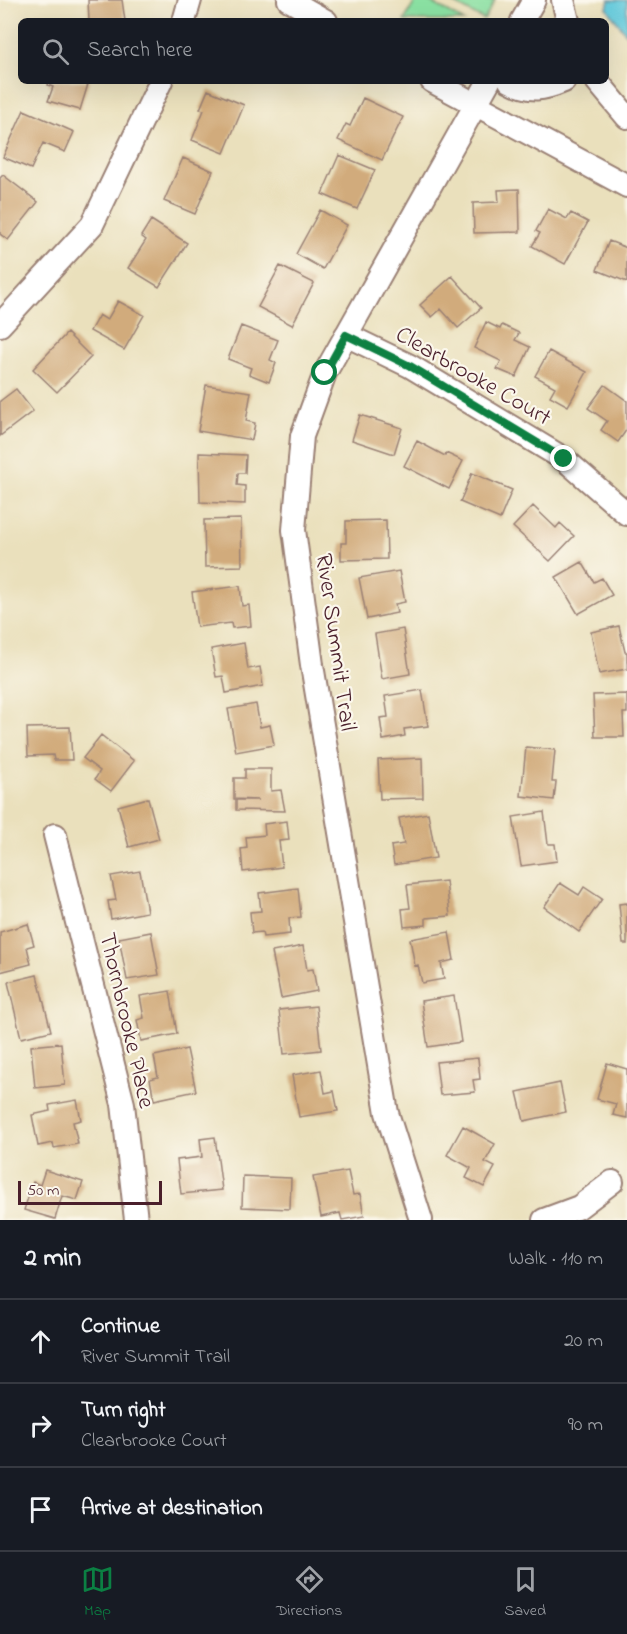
<!DOCTYPE html>
<html lang="en">
<head>
<meta charset="utf-8">
<style>
  body { margin:0; font-family:"Indie Flower",sans-serif; background:#20242c; color:#f1f3f6 }
  .scale { position:absolute; left:18px; bottom:15px; width:144px; box-sizing:border-box; padding-left:6px; border:3px solid #4a1f2b; border-top:0; font-size:16px; line-height:21px; white-space:nowrap; color:#4a1f2b; -webkit-text-stroke:4px #fbf7ec; paint-order:stroke }
  .stop { position:absolute; width:18px; height:18px; margin:-14px; border:4px solid #0b8043; border-radius:50%; background:#fff }
  .stop.end { background:#0b8043; border-color:#fff; box-shadow:0 2px 6px #0008 }
  .list { margin:0; padding:0; list-style:none }
  h2 { display:flex; justify-content:space-between; align-items:center; height:78px; margin:0; padding:0 24px; font-size:26px }
  h2 small { font-size:20px; font-weight:400; color:#9ea1a6 }
  .list li { display:grid; grid-template-columns:39px 1fr auto; gap:18px; align-items:center; box-sizing:border-box; height:84px; padding:0 24px; border-top:2px solid #363941 }
  .list b { display:block; font-size:22px; white-space:nowrap }
  .list p { margin:0; font-size:20px; white-space:nowrap; color:#9ea1a6 }
  .list em { font-size:20px; font-style:normal; color:#9ea1a6 }
  .icon { flex:none; width:33px; height:33px; fill:none; stroke:currentColor; stroke-width:2; stroke-linecap:round; stroke-linejoin:round }
  .map { position:relative; flex:none; width:627px; height:1220px; overflow:hidden }
  .search { position:absolute; background:#171b24; box-shadow:0 6px 24px #0002; left:18px; right:18px; top:18px; height:66px; display:flex; align-items:center; gap:15px; box-sizing:border-box; padding:0 21px; border-radius:9px; color:#9ea1a6; font-size:22px }
  .sheet { height:330px; background:#171b24 }
  nav { display:flex; justify-content:space-around; align-items:center; box-sizing:border-box; height:84px; border-top:2px solid #363941; background:#171b24; font-size:16px; color:#9ea1a6 }
  nav a { display:grid; justify-items:center; gap:3px }
  nav .on { color:#0b8043 }
  .map>svg:first-child { display:block }
</style>
</head>
<body>
<div class="map">
<svg width="627" height="1220" viewBox="0 0 627 1220">
  <rect width="100%" height="100%" fill="#fbf7ec"/>
  <filter id="ink" filterUnits="userSpaceOnUse"><feTurbulence type="fractalNoise" baseFrequency=".0167" numOctaves="2"/><feDisplacementMap in="SourceGraphic" scale="12" xChannelSelector="R" yChannelSelector="G"/><feConvolveMatrix kernelMatrix="1 2 1 2 8 2 1 2 1" color-interpolation-filters="sRGB"/></filter>
  <filter id="wash" filterUnits="userSpaceOnUse"><feTurbulence type="fractalNoise" baseFrequency=".008" numOctaves="4" result="noise"/><feDisplacementMap in="SourceGraphic" scale="24" xChannelSelector="R" yChannelSelector="G"/><feGaussianBlur stdDeviation="1.35" result="paint"/><feColorMatrix in="noise" values="0 0 0 0 0 0 0 0 0 0 0 0 0 0 0 0 0 1.4 0 .05"/><feComposite in="paint" operator="in"/></filter>
  <g filter="url(#wash)">
    <rect width="100%" height="100%" fill="#eae0bc"/>
    <path fill="#8ae0a2" stroke="#6a8066" stroke-width="1.5" d="M416 0H427L464 21H404Z
      M448 0H495L484 20Z"/>
    <path fill="#5fc8da" stroke="#547482" stroke-width="1.5" d="M609 0H627V35L607 8Z"/>
    <g id="blocks">
      <path fill="#d1ab7b" d="M88 0H122L125 21H89Z
        M49 81H89L80 110 48 101 53 87 48 85Z
        M208 90 244 105 224 153 192 140 204 110 200 109Z
        M363 98 403 117 382 160 338 140 346 124 350 126Z
        M24 110 74 132 65 152 43 143 31 169 3 157Z
        M339 155 375 170 357 209 322 194Z
        M183 158 213 171 195 214 164 201Z
        M3 175 38 202 8 240 0 234V178Z
        M519 189 520 232 474 233 473 203 499 202 498 190Z
        M548 209 567 219 571 213 588 222 565 264 532 246 540 233 536 231Z
        M320 210 347 225 323 269 296 254Z
        M151 220 187 243 159 287 128 268 146 240 141 236Z
        M609 241 627 248V282L597 270Z
        M280 266 314 283 292 325 258 307Z
        M452 276 481 308 458 328 441 309 432 317 420 305Z
        M118 301 144 315 124 350 90 331 99 315 107 320Z
        M486 322 500 329 502 325 519 333 515 340 530 347 516 377 497 369 501 361 474 348Z
        M241 326 278 340 270 360 276 363 269 382 249 374 251 368 228 359Z
        M67 333 91 357 57 392 33 369Z
        M549 351 587 372 568 406 550 396 555 387 535 376Z
        M206 385 251 392 246 421 255 423 252 440 198 431Z
        M605 385 627 401V429L618 442 601 430 607 421 588 408Z
        M16 389 33 411 0 436V401Z
        M360 415 402 428 394 454 352 440Z
        M417 441 445 456 446 453 463 461 449 489 404 466Z
        M199 453 246 455 245 473H238L237 485 245 486V504L200 502Z
        M472 473 512 490 500 519 460 502Z
        M533 506 556 528 560 523 574 536 550 561 513 527Z
        M241 519 242 566 205 567 204 520Z
        M386 520 387 559 341 560V543H346V521Z
        M582 562 594 582 602 578 612 595 578 614 556 577Z
        M399 571 405 602 395 604 397 613 367 619 359 578Z
        M240 586 242 606 249 605 251 626 232 628 231 623 197 627 192 592Z
        M619 626 625 652H627V669L599 674 591 632Z
        M403 629 410 674 382 679 375 634Z
        M244 643 248 669 260 667 263 686 226 693 223 676 216 677 211 649Z
        M422 690 428 726 404 729 405 736 383 740 380 718 388 717 385 696Z
        M627 694V713H623L624 737H595L593 695Z
        M256 704 260 727 270 725 274 745 236 752 228 709Z
        M70 727 72 760H54L53 755 28 756 27 728Z
        M101 735 134 761 111 791 95 779 100 771 83 758Z
        M526 747 555 750 552 782H556L554 800 521 796Z
        M422 758 423 798 380 799 378 760Z
        M245 769H271V791L281 790 285 811 236 810V800H258L234 799V778H245Z
        M148 798 159 839 129 847 118 806Z
        M544 812 548 844H555L557 861 521 866 513 817Z
        M428 813 436 858 394 865 391 846 404 844 399 818Z
        M287 821 289 840 279 841 282 867 243 872 241 849 247 848 246 837 265 835 264 824Z
        M140 871 147 912 111 919 108 901 116 900 111 876Z
        M446 881 450 916 426 918V925L404 927 402 909 410 908 407 885Z
        M560 883 579 895 584 887 602 899 579 932 544 907Z
        M298 888 301 917 289 918 290 934 263 937 262 932 252 933 250 912 261 911 259 893Z
        M627 903V944H623L619 904Z
        M28 924 34 945 27 947 31 964 0 972V932Z
        M151 932 159 975 127 980 119 938Z
        M449 932 454 960 441 963 444 979 422 983 418 965 415 966 410 939Z
        M303 946 307 970 313 969 317 991 281 998 272 952Z
        M37 975 51 1031 21 1038 8 982Z
        M170 991 177 1034 141 1041 137 1020 144 1018 140 996Z
        M454 996 461 1042 428 1047 421 1001Z
        M316 1006 321 1050 284 1054 279 1010Z
        M61 1043 65 1085 35 1088 31 1046Z
        M187 1049 196 1091 154 1100 150 1079 158 1077 154 1056Z
        M478 1058 480 1079 473 1080 475 1092 440 1095 436 1062Z
        M607 1063 627 1069V1118L613 1115 616 1104 597 1099Z
        M321 1070 325 1093 334 1091 338 1111 299 1117 292 1075Z
        M560 1083 566 1112 524 1121 517 1092Z
        M77 1100 81 1120 73 1122 78 1144 54 1148 53 1143 38 1146 32 1115 50 1111 49 1105Z
        M463 1126 495 1144 485 1162 495 1167 484 1187 466 1178 471 1168 447 1155Z
        M215 1137 222 1190 181 1194 177 1160 202 1157 200 1139Z
        M45 1170 83 1182 77 1200 62 1196 55 1219 24 1210 33 1182 40 1185Z
        M348 1171 353 1195 360 1194 364 1216 342 1220 340 1213 321 1217 313 1177Z
        M243 1176 291 1178 290 1209 242 1207Z"/>
    </g>
  </g>
  <g filter="url(#ink)">
    <use href="#blocks" fill-opacity="0" stroke="#9a8074" stroke-width="1.5"/>
    <g fill="none" stroke-linecap="round" stroke-linejoin="round">
      <defs>
        <path id="minor" d="M289 0 326 21
          M563 0 568 21
          M184 21 190 0
          M522 21 534 0
          M432 81 627 186
          M510 81C531 92 543 90 564 81
          M597 81 627 117
          M0 325 92 225 161 81
          M346 335 410 366 564 459 627 514
          M55 835 123 1104 136 1220
          M421 1220 387 1113 312 665 294 530 302 436 325 373 489 81
          M544 1220 579 1207 612 1182"/>
      </defs>
      <use href="#minor" stroke="#9a8074" stroke-width="26"/>
      <use href="#minor" stroke="#fff" stroke-width="22"/>
    </g>
  </g>
  <g fill="none" stroke-linecap="round" stroke-linejoin="round" filter="url(#ink)">
    <path stroke="#0b8043" stroke-width="8" d="M325 373 346 335 410 366 564 459"/>
  </g>
  <g text-anchor="middle" stroke-width="4.5" stroke-linejoin="round" paint-order="stroke">
    <g font-size="24" fill="#4a1f2b" stroke="#fbf7ec">
      <text transform="translate(474 375) rotate(30)" y="8">Clearbrooke Court</text>
      <text transform="translate(337 642) rotate(82)" y="8">River Summit Trail</text>
      <text transform="translate(128 1020) rotate(77)" y="8">Thornbrooke Place</text>
    </g>
  </g>
</svg>
<div class="scale">50 m</div>
<div class="stop" style="left:325px;top:373px"></div>
<div class="stop end" style="left:564px;top:459px"></div>
<div class="search"><svg class="icon" aria-label="search" viewBox="0 0 24 24"><circle cx="10" cy="10" r="6"/><path d="M15 15l6 6"/></svg>Search here</div>
</div>
<section class="sheet">
<h2>2 min<small>Walk · 110 m</small></h2>
<ul class="list">
<li><svg class="icon" aria-label="ahead" viewBox="0 0 24 24"><path d="M12 20V5M6 11l6-6 6 6"/></svg><div><b>Continue</b><p>River Summit Trail</p></div><em>20 m</em></li>
<li><svg class="icon" aria-label="right" viewBox="0 0 24 24"><path d="M7 20v-9h11M14 6l5 5-5 5"/></svg><div><b>Turn right</b><p>Clearbrooke Court</p></div><em>90 m</em></li>
<li><svg class="icon" aria-label="arrive" viewBox="0 0 24 24"><path d="M6 21V4h12l-3 4 3 4H6"/></svg><div><b>Arrive at destination</b></div></li>
</ul>
</section>
<nav>
<a class="on"><svg class="icon" aria-label="map" viewBox="0 0 24 24"><path d="M3 6l6-2 6 2 6-2v14l-6 2-6-2-6 2zM9 4v14M15 6v14"/></svg>Map</a>
<a><svg class="icon" aria-label="directions" viewBox="0 0 24 24"><path d="M12 3l9 9-9 9-9-9zM9 14v-3h6M13 9l2 2-2 2"/></svg>Directions</a>
<a><svg class="icon" aria-label="saved" viewBox="0 0 24 24"><path d="M7 4h10v16l-5-4-5 4z"/></svg>Saved</a>
</nav>
</body>
</html>
